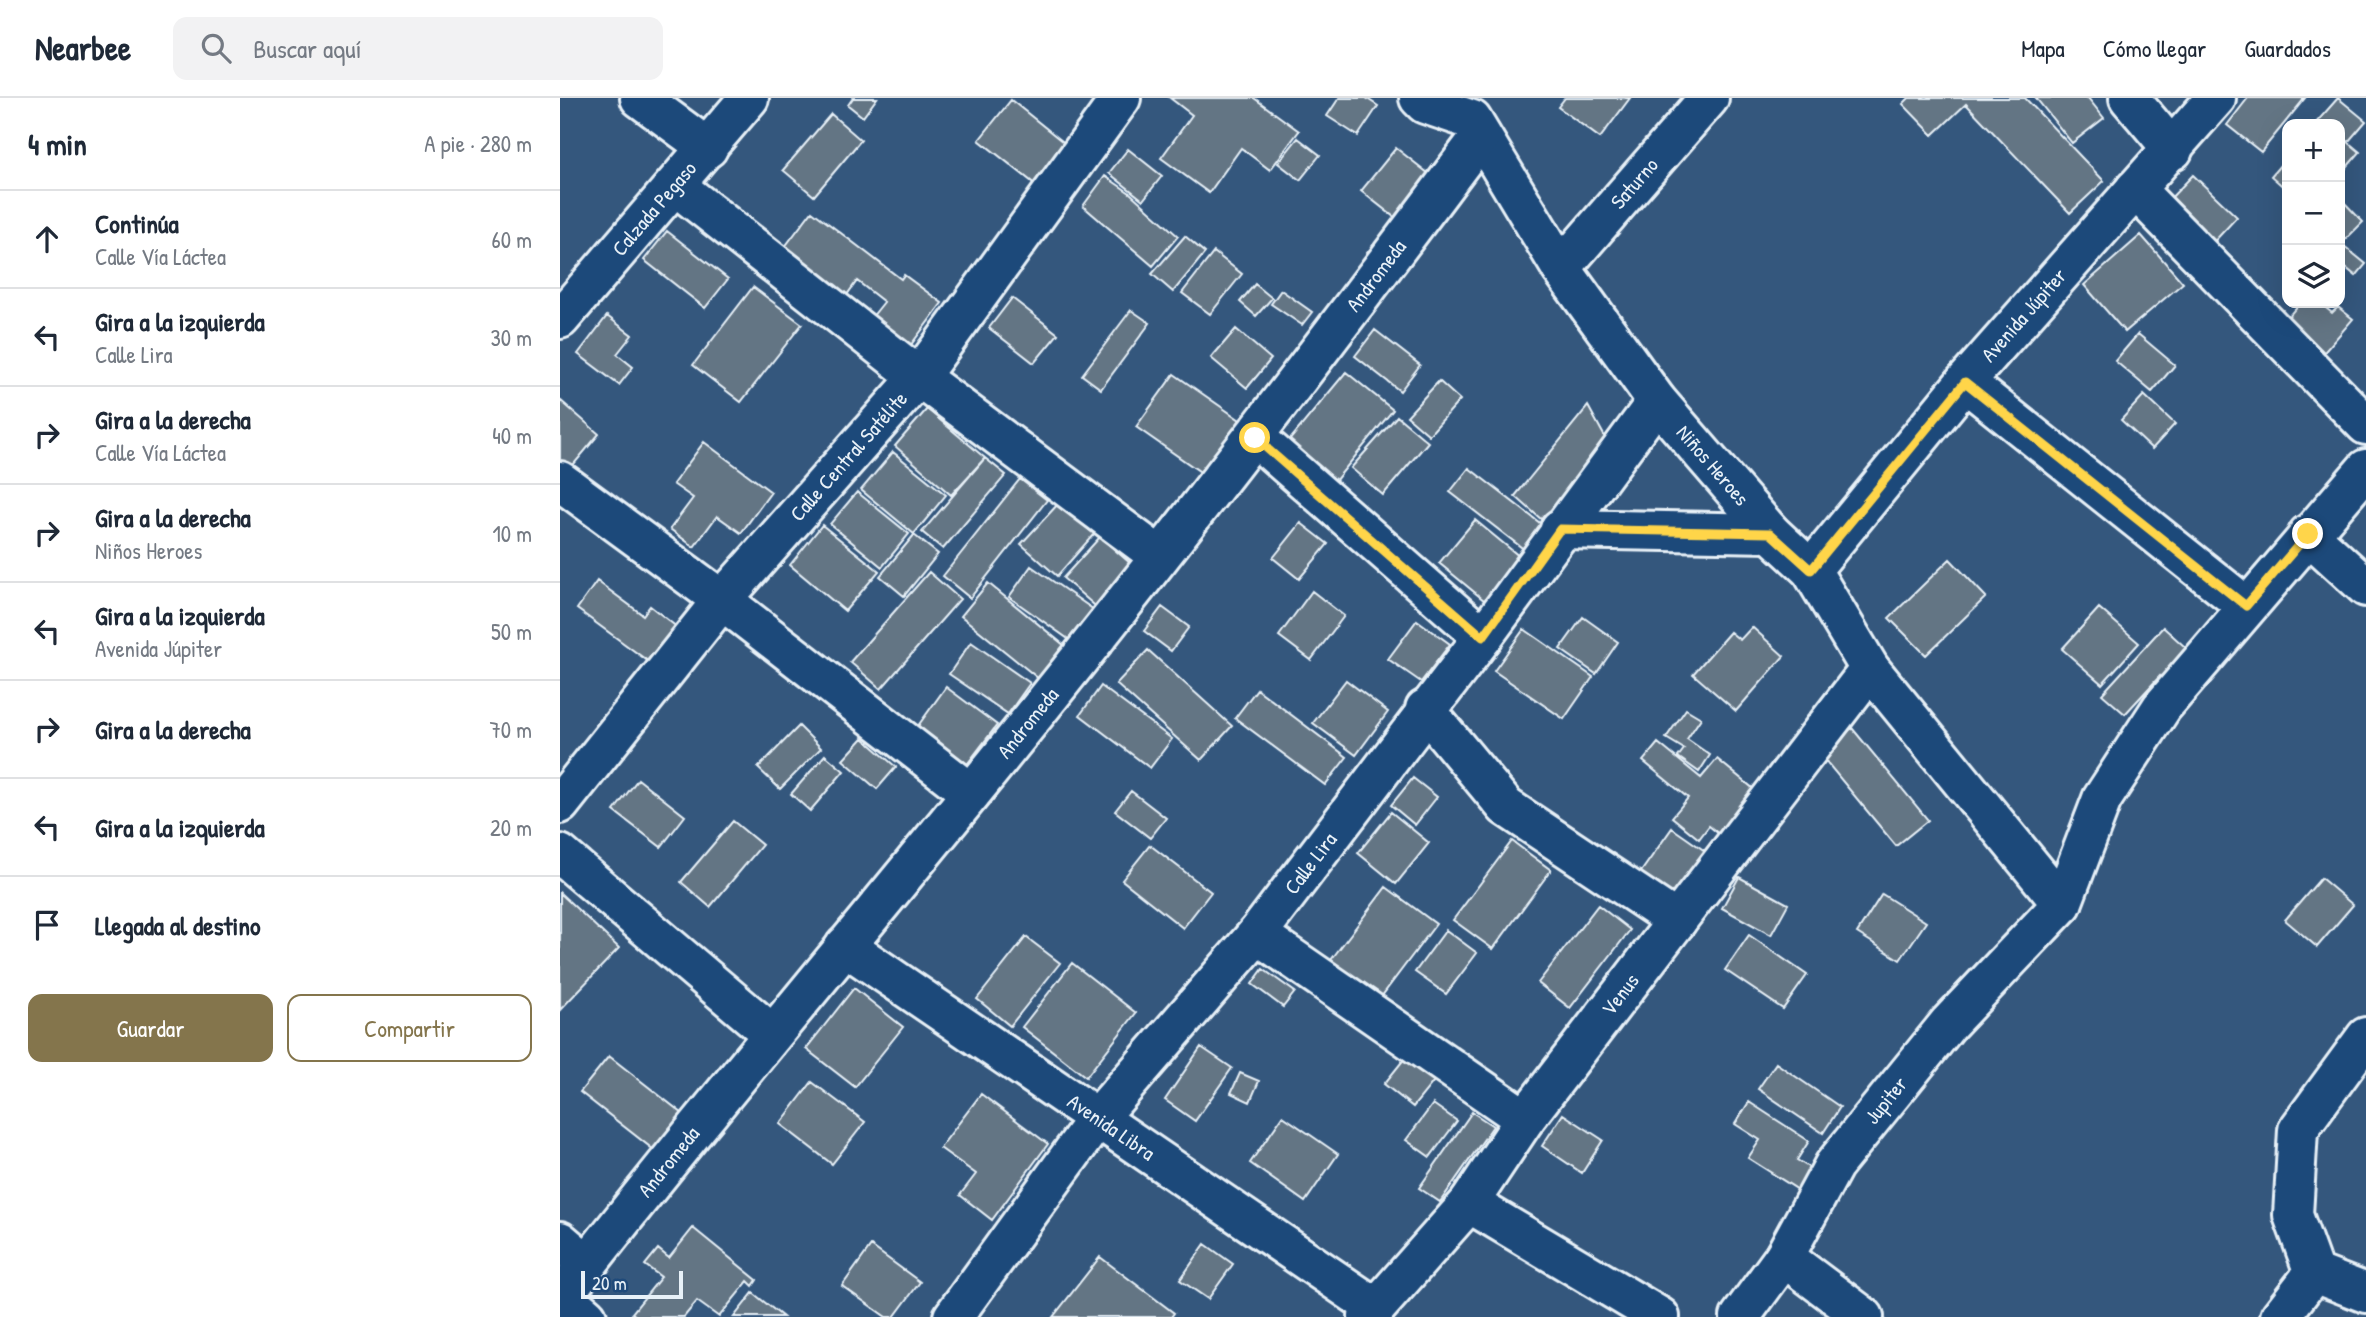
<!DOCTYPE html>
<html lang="es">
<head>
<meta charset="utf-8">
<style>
  body { margin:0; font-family:"Patrick Hand",sans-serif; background:#f2f2f3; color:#1f2937 }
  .controls { position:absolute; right:21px; top:21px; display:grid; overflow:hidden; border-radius:14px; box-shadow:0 7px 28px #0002 }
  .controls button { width:63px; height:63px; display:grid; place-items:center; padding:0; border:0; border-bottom:2px solid #e0e1e3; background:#fff; color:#1f2937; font:35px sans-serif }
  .scale { position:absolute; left:21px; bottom:18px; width:102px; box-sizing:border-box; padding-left:7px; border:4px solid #e8f1f8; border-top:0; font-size:19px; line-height:24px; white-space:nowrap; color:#e8f1f8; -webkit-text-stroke:5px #1f4a7a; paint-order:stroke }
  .stop { position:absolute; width:21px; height:21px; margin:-16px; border:5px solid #ffd54a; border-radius:50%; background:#fff }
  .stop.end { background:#ffd54a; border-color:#fff; box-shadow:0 2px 7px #0008 }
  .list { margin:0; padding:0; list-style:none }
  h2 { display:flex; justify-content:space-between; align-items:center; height:91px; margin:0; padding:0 28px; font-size:30px }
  h2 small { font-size:23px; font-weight:400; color:#747a83 }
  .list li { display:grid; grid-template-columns:46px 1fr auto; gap:21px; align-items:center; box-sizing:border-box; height:98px; padding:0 28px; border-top:2px solid #e0e1e3 }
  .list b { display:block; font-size:26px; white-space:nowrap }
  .list p { margin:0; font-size:23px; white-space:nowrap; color:#747a83 }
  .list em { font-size:23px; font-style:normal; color:#747a83 }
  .actions { display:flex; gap:14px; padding:21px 28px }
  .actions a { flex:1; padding:16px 0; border:2px solid #84754c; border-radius:14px; text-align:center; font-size:24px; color:#84754c }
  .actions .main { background:#84754c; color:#fff }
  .icon { flex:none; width:38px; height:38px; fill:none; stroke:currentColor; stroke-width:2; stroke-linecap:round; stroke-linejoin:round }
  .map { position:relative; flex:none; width:1806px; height:1219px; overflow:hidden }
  header { display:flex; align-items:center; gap:42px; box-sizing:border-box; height:98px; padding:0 35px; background:#fff; border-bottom:2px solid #e0e1e3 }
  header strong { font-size:33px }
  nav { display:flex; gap:38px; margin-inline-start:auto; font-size:24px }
  .search { width:490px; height:63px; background:#f2f2f3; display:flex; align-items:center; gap:18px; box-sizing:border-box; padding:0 24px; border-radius:14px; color:#747a83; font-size:26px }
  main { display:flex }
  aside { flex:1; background:#fff }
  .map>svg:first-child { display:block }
</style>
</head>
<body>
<header>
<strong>Nearbee</strong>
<div class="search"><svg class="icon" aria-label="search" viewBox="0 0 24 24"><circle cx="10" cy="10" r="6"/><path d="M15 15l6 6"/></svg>Buscar aquí</div>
<nav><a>Mapa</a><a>Cómo llegar</a><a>Guardados</a></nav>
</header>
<main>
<aside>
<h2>4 min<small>A pie · 280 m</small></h2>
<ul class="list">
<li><svg class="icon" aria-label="ahead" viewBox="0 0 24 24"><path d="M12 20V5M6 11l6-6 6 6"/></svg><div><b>Continúa</b><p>Calle Vía Láctea</p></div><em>60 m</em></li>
<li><svg class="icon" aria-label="left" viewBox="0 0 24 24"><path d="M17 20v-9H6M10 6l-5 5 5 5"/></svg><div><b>Gira a la izquierda</b><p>Calle Lira</p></div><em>30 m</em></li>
<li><svg class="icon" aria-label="right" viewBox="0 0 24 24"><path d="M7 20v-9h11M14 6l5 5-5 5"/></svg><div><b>Gira a la derecha</b><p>Calle Vía Láctea</p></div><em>40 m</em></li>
<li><svg class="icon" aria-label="right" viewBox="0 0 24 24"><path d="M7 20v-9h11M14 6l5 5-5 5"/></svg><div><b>Gira a la derecha</b><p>Niños Heroes</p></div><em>10 m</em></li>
<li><svg class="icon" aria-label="left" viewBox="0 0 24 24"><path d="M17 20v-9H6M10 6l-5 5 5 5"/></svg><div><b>Gira a la izquierda</b><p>Avenida Júpiter</p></div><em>50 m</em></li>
<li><svg class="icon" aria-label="right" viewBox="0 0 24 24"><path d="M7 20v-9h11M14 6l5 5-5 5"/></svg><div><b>Gira a la derecha</b></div><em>70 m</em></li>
<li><svg class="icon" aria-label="left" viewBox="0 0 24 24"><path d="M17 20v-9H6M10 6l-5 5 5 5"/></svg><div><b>Gira a la izquierda</b></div><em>20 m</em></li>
<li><svg class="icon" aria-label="arrive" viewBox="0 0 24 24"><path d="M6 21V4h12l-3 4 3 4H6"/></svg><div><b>Llegada al destino</b></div></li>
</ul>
<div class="actions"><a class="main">Guardar</a><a>Compartir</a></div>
</aside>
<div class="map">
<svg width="1806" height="1219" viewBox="0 0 1806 1219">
  <rect width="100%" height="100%" fill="#34577d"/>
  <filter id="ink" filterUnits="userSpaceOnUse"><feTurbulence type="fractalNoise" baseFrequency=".0143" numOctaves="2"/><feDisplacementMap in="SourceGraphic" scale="14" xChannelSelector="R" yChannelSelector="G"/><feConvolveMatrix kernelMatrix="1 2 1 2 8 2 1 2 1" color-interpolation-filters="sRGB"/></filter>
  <g filter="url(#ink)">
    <path fill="#647584" stroke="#e8f1f8" stroke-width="2" d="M293 0H317L303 19 288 7Z
      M694 0 739 33 710 72 681 50 649 95 601 60 632 17 610 0Z
      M779 0H806L818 8 798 38 767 18Z
      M1005 0H1070L1040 40 998 9Z
      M1349 0H1465L1544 83 1510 115 1406 6 1373 37 1343 6Z
      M1476 0H1528L1544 20 1512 45Z
      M1688 0H1745L1701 54 1667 27Z
      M1778 0 1806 23 1788 44 1800 54 1780 77V26H1755Z
      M451 2 508 48 476 87 419 42Z
      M271 16 301 42 254 98 223 72Z
      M738 40 760 57 740 82 718 65Z
      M836 50 878 83 843 126 801 93Z
      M568 51 602 78 583 102 549 75Z
      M1727 59V92L1711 78Z
      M1633 77 1677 119 1650 148 1606 105Z
      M545 78 570 95 618 138 593 168 523 108Z
      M1780 100 1803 124 1781 146 1780 144Z
      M252 113 341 181 344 177 382 205 347 252 308 224 324 204 297 183 281 205 218 158Z
      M107 133 168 181 145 210 84 162Z
      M1581 137 1623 185 1565 234 1524 187Z
      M625 138 645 155 613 194 592 176Z
      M1784 148 1806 166 1796 178 1780 165V153Z
      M654 154 682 176 650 216 622 195Z
      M695 186 712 200 696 218 680 204Z
      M193 189 242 226 181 304 133 267Z
      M721 192 752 214 742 227 711 206Z
      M452 200 498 236 474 265 429 230Z
      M1740 205H1760L1772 215 1778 209 1793 221 1754 266 1715 234Z
      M571 212 590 225 541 291 522 277Z
      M47 218 72 237 57 256 73 269 59 287 18 256Z
      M676 231 711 261 687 290 651 260Z
      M815 232 860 267 840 293 795 258Z
      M1578 236 1615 267 1592 294 1555 263Z
      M786 274 833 312 771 388 723 350Z
      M614 276 680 322 642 375 576 329Z
      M879 283 900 302 869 337 847 318Z
      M1584 297 1615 326 1592 351 1561 322Z
      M0 302 39 336 4 378 0 375Z
      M1028 308 1052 352 991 430 955 398Z
      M367 311 425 360 391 397 335 348Z
      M837 318 868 344 823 397 791 370Z
      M144 344 211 394 181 435 157 418 134 449 110 431 133 400 113 386Z
      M333 354 386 397 354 436 301 392Z
      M425 360 446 377 383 451 362 434Z
      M909 370 989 432 970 456 890 394Z
      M460 381 487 402 410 500 383 478Z
      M297 394 349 436 322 469 270 426Z
      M499 405 534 436 497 478 461 446Z
      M915 422 966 464 930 507 879 465Z
      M741 425 768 446 739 481 713 460Z
      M262 427 319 473 285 513 230 467Z
      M354 437 378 456 344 498 320 478Z
      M540 439 578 472 541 513 503 480Z
      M1390 461 1426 499 1366 557 1329 520Z
      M471 468 537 514 514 545 449 499Z
      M369 474 400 501 321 591 290 564Z
      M37 483 83 517 90 508 118 530 96 569 17 511Z
      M428 485 505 548 479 581 401 518Z
      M752 493 784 518 751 562 719 538Z
      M602 509 629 529 611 553 584 533Z
      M1539 510 1579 545 1542 586 1502 551Z
      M1023 519 1058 544 1036 576 1000 551Z
      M857 522 890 546 861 584 828 561Z
      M1192 529 1224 558 1176 613 1133 576 1170 534 1180 542Z
      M1603 529 1634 557 1608 586 1600 578 1565 616 1542 596Z
      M964 531 1033 579 1004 621 934 573Z
      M411 544 470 585 448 616 389 576Z
      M588 552 672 628 641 662 556 586Z
      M786 582 828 614 796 657 753 625Z
      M541 588 612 641 590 670 520 617Z
      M386 589 437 627 405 669 355 632Z
      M697 591 787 659 765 687 675 620Z
      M1126 611 1141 620 1127 641 1150 657 1139 674 1118 659 1124 651 1106 640Z
      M239 628 261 650 220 691 198 670Z
      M1292 630 1368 722 1336 748 1260 656Z
      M303 640 336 669 317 691 283 662Z
      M1098 645 1141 680 1157 661 1195 692 1159 736 1149 728 1139 741 1112 719 1128 700 1083 663Z
      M265 657 284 673 250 713 231 696Z
      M853 680 877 699 855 727 831 707Z
      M78 681 125 718 101 749 54 713Z
      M571 693 606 720 590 740 555 713Z
      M831 714 869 745 836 786 798 755Z
      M173 723 202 747 150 809 121 784Z
      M1112 730 1145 753 1109 804 1076 781Z
      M952 743 991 772 933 851 893 822Z
      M590 747 651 794 623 830 562 782Z
      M1179 779 1228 806 1211 837 1162 810Z
      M1761 780 1793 807 1757 849 1725 822Z
      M826 789 876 826 821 899 771 862Z
      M0 795 59 850 0 912Z
      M1322 796 1366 824 1340 862 1297 835Z
      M1038 807 1070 832 1010 910 978 885Z
      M886 832 917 855 886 896 855 874Z
      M1189 837 1247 877 1223 911 1165 872Z
      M466 839 500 865 450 928 417 901Z
      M512 865 576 915 526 979 462 929Z
      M703 871 735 894 723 909 692 886Z
      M294 890 343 929 295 989 246 951Z
      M641 949 672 970 635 1023 605 1002Z
      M49 958 123 1016 94 1052 20 994Z
      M845 960 874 983 853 1009 824 986Z
      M1216 965 1280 1009 1263 1035 1198 991Z
      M680 975 699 983 690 1004 671 995Z
      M252 984 305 1024 272 1066 220 1026Z
      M421 996 488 1046 432 1122 400 1097 416 1076 380 1050Z
      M1189 1004 1249 1043 1237 1062 1253 1072 1240 1093 1188 1060 1200 1042 1175 1026Z
      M873 1006 897 1023 870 1059 846 1042Z
      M912 1014 933 1028 880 1104 859 1090Z
      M1003 1016 1043 1042 1022 1075 982 1048Z
      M723 1018 778 1056 745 1104 690 1065Z
      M133 1130 197 1182 193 1188 188 1183 159 1219 137 1203 124 1219H77L72 1215 101 1179 85 1167 98 1151 109 1160Z
      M645 1146 673 1166 648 1201 620 1182Z
      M311 1148 360 1184 334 1219H326L282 1188Z
      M540 1159 614 1215 611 1219H493Z
      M193 1195 223 1219H174Z"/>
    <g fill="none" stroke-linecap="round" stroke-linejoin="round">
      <defs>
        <g id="minor">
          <path d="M80 0 148 50"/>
          <path id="s1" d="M859 0 865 6 912 22 1001 170 1097 303 1211 435 1251 472 1310 571 1502 806"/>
          <path d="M1569 0 1613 52"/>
          <path d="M116 88 359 279 599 458"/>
          <path d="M1575 91 1806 327"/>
          <path id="s2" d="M1001 170 1149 0"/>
          <path id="s3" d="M0 221 189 0"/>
          <path d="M1405 284 1686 508"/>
          <path d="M695 339 923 539"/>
          <path d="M0 383 162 502 411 695"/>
          <path d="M1000 431 1211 435"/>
          <path d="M1748 436 1806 489"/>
          <path id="s4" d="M1251 472 1405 284 1656 0"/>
          <path d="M865 611 946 709 1117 823"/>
          <path id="s5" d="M0 706 162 502 359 279 561 0"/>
          <path d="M0 756 212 936"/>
          <path d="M697 836 965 1021"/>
          <path id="s6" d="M285 848 816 1210"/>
          <path d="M1806 939 1738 1032 1733 1117 1754 1175 1806 1195"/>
          <path d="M909 1105 1100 1219"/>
          <path d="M0 1143 27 1166"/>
          <path d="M1224 1159 1304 1219"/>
          <path d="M3 1198 27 1219"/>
          <path id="s7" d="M0 1201C133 1030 273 865 409 698 585 482 755 261 921 38"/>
          <path id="s8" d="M393 1219 536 1022 697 836 923 539 1097 303"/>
          <path id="s9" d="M808 1219 909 1105 965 1021 1310 571"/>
          <path id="s10" d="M1180 1219 1224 1159 1274 1067 1389 925 1502 806 1542 701 1602 609 1806 371"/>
          <path d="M1720 1219 1754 1175"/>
        </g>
      </defs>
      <use href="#minor" stroke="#e8f1f8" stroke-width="44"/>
      <use href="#minor" stroke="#1f4a7a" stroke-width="38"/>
    </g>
  </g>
  <g fill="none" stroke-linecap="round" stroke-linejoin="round" filter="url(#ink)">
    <path stroke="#ffd54a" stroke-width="9" d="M695 340 923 539 1000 431 1210 435 1251 472 1405 284 1686 508 1748 436"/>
  </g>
  <g text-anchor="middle" stroke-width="7" stroke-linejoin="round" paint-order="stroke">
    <g font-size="21" fill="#e8f1f8" stroke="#1f4a7a">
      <text dy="7" stroke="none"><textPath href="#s2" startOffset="112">Saturno</textPath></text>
      <text dy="7" stroke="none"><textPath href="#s3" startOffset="145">Calzada Pegaso</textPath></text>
      <text dy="7" stroke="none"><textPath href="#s7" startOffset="1309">Andromeda</textPath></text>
      <text dy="7" stroke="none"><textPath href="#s4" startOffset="332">Avenida Júpiter</textPath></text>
      <text dy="7" stroke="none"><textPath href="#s5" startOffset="452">Calle Central Satélite</textPath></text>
      <text dy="7" stroke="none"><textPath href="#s1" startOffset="480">Niños Heroes</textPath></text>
      <text dy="7" stroke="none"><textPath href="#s7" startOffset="742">Andromeda</textPath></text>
      <text dy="7" stroke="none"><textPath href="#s8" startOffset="578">Calle Lira</textPath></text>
      <text dy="7" stroke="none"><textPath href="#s9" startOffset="410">Venus</textPath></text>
      <text dy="7" stroke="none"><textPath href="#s10" startOffset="262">Jupiter</textPath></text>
      <text dy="7" stroke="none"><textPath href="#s6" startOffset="322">Avenida Libra</textPath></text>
      <text dy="7" stroke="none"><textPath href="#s7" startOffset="175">Andromeda</textPath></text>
    </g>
  </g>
</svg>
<div class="controls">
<button>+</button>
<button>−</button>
<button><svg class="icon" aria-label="layers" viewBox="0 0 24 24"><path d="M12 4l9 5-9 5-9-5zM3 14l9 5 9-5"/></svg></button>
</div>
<div class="scale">20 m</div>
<div class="stop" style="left:695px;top:340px"></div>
<div class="stop end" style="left:1748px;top:436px"></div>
</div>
</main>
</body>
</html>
